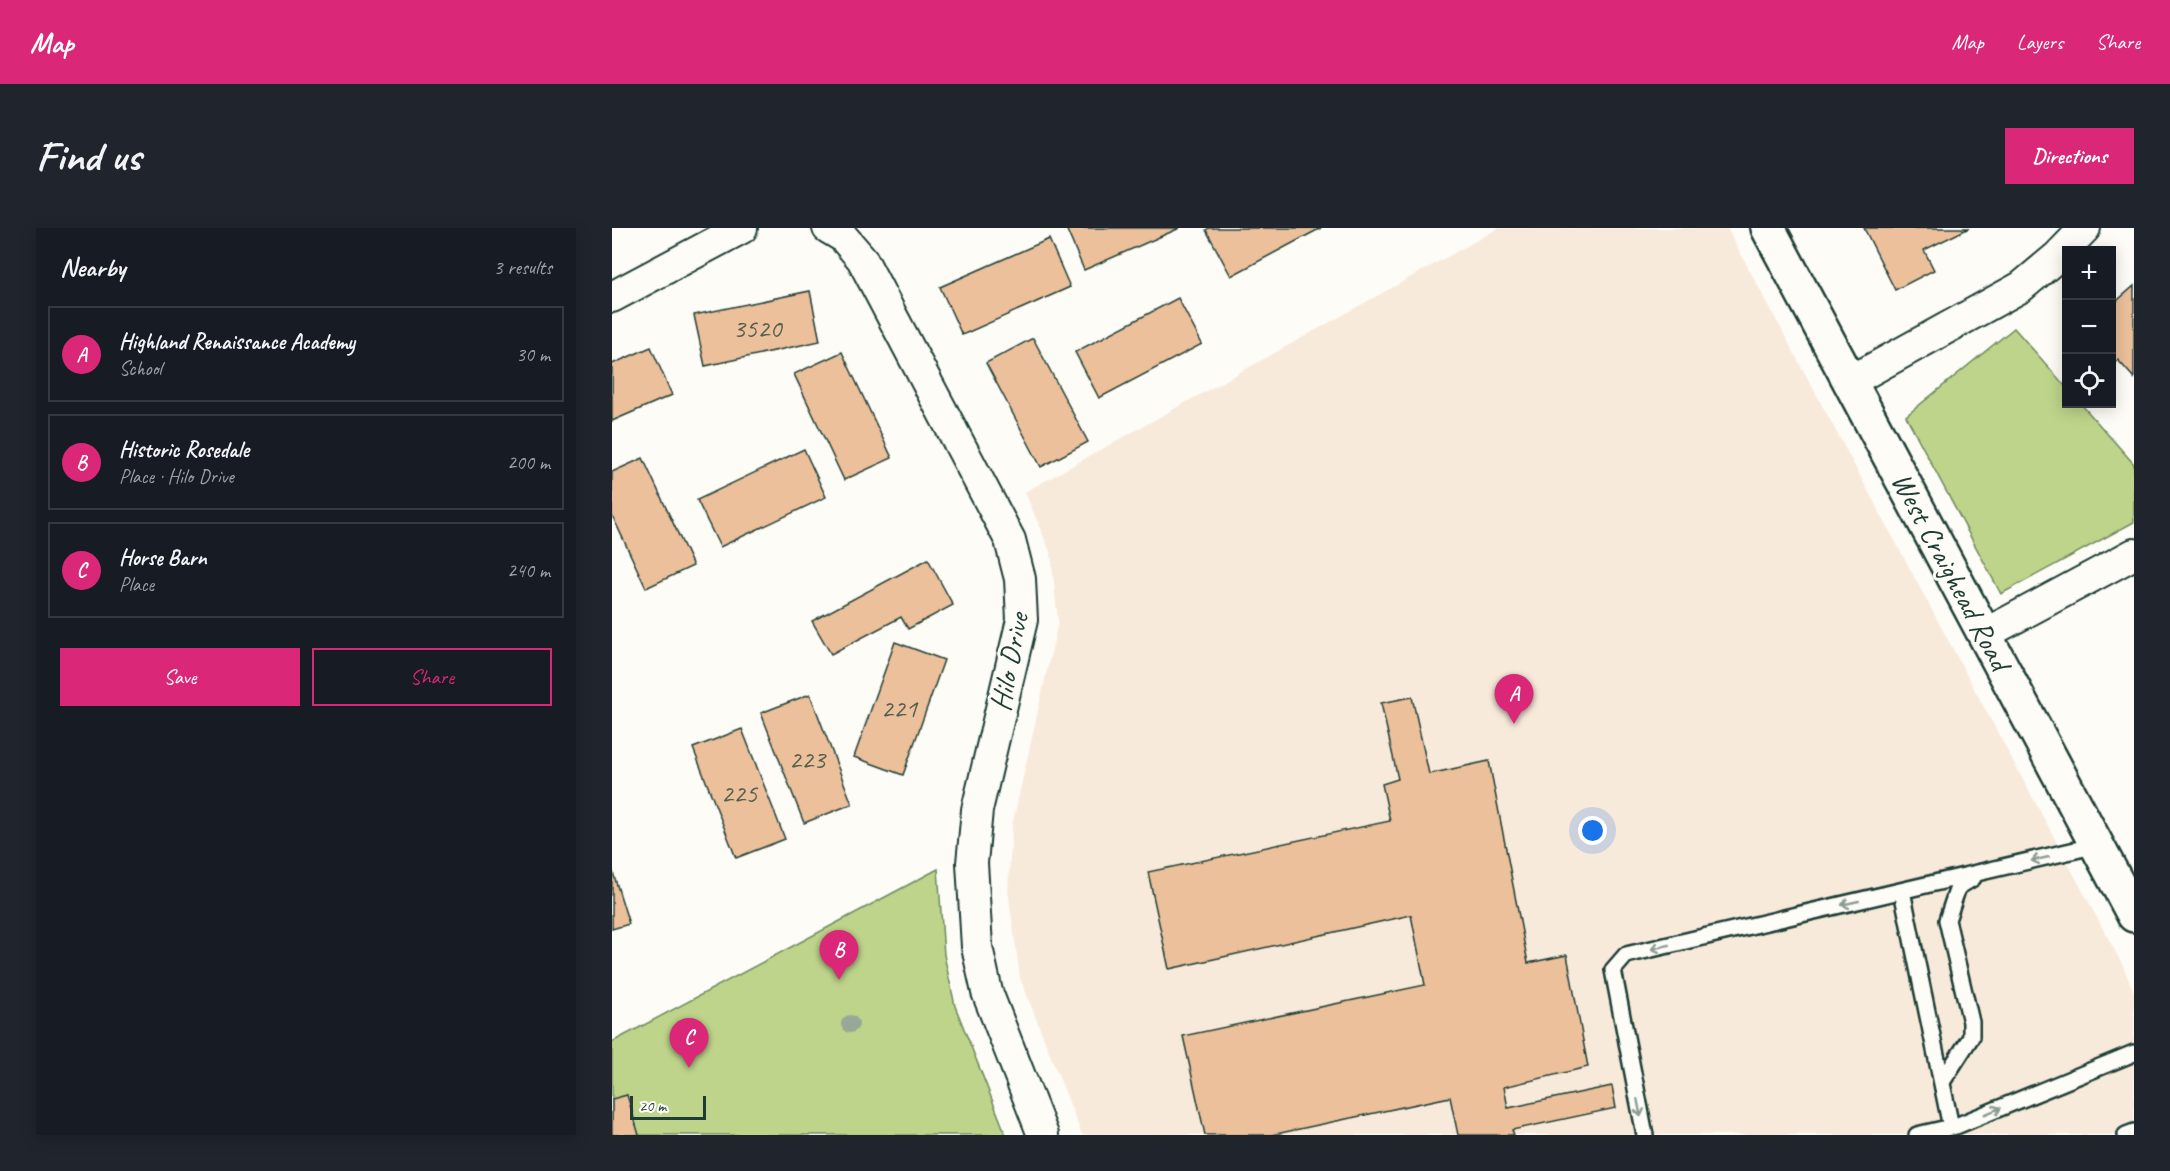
<!DOCTYPE html>
<html lang="en">
<head>
<meta charset="utf-8">
<style>
  body { margin:0; font-family:Caveat,sans-serif; background:#20242c; color:#f1f3f6 }
  .controls { position:absolute; right:18px; top:18px; display:grid; overflow:hidden; border-radius:0px; box-shadow:0 3px 15px #0003 }
  .controls button { width:54px; height:54px; display:grid; place-items:center; padding:0; border:0; border-bottom:2px solid #363941; background:#171b24; color:#f1f3f6; font:30px sans-serif }
  .scale { position:absolute; left:18px; bottom:15px; width:76px; box-sizing:border-box; padding-left:6px; border:3px solid #1f3d34; border-top:0; font-size:16px; line-height:21px; white-space:nowrap; color:#1f3d34; -webkit-text-stroke:4px #fdfcf7; paint-order:stroke }
  .you { position:absolute; left:981px; top:603px; width:21px; height:21px; margin:-15px; border:4px solid #fff; border-radius:50%; background:#1a73e8; box-shadow:0 0 0 9px #1a73e833 }
  .badge { display:grid; place-items:center; width:39px; height:39px; border-radius:50%; background:#db2777; color:#fff; font-size:20px; font-weight:700 }
  .pin { position:absolute; translate:-50% -50px; filter:drop-shadow(0 2px 3px #0008) }
  .pin::after { content:''; position:absolute; top:32px; width:21px; height:18px; background:inherit; clip-path:polygon(0 0,100% 0,50% 100%) }
  .list { margin:0; padding:0; list-style:none }
  h2 { display:flex; justify-content:space-between; align-items:center; height:78px; margin:0; padding:0 24px; font-size:26px }
  h2 small { font-size:20px; font-weight:400; color:#9ea1a6 }
  .list li { display:grid; grid-template-columns:39px 1fr auto; gap:18px; align-items:center; box-sizing:border-box; height:96px; margin:0 12px 12px; padding:0 12px; border:2px solid #363941; border-radius:0px }
  .list b { display:block; font-size:22px; white-space:nowrap }
  .list p { margin:0; font-size:20px; white-space:nowrap; color:#9ea1a6 }
  .list em { font-size:20px; font-style:normal; color:#9ea1a6 }
  .actions { display:flex; gap:12px; padding:18px 24px }
  .actions a { flex:1; padding:14px 0; border:2px solid #db2777; border-radius:0px; text-align:center; font-size:21px; color:#db2777 }
  .actions .main { background:#db2777; color:#fff }
  .icon { flex:none; width:33px; height:33px; fill:none; stroke:currentColor; stroke-width:2; stroke-linecap:round; stroke-linejoin:round }
  .map { position:relative; flex:none; width:1522px; height:907px; overflow:hidden; border-radius:0px }
  header { display:flex; align-items:center; gap:36px; box-sizing:border-box; height:84px; padding:0 30px; background:#db2777; color:#fff }
  header strong { font-size:28px }
  nav { display:flex; gap:33px; margin-inline-start:auto; font-size:21px }
  .intro { display:flex; align-items:center; justify-content:space-between; box-sizing:border-box; height:144px; padding:0 36px }
  h1 { margin:0; font-size:42px }
  .button { padding:15px 27px; border-radius:0px; background:#db2777; color:#fff; font-size:21px; font-weight:700 }
  main { display:flex; gap:36px; padding:0 36px }
  aside { flex:1; background:#171b24; border-radius:0px; box-shadow:0 3px 15px #0003 }
  .map>svg:first-child { display:block }
</style>
</head>
<body>
<header>
<strong>Map</strong>
<nav><a>Map</a><a>Layers</a><a>Share</a></nav>
</header>
<div class="intro"><h1>Find us</h1><a class="button">Directions</a></div>
<main>
<aside>
<h2>Nearby<small>3 results</small></h2>
<ul class="list">
<li><span class="badge">A</span><div><b>Highland Renaissance Academy</b><p>School</p></div><em>30 m</em></li>
<li><span class="badge">B</span><div><b>Historic Rosedale</b><p>Place · Hilo Drive</p></div><em>200 m</em></li>
<li><span class="badge">C</span><div><b>Horse Barn</b><p>Place</p></div><em>240 m</em></li>
</ul>
<div class="actions"><a class="main">Save</a><a>Share</a></div>
</aside>
<div class="map">
<svg width="1522" height="907" viewBox="0 0 1522 907">
  <rect width="100%" height="100%" fill="#fdfcf7"/>
  <filter id="ink" filterUnits="userSpaceOnUse"><feTurbulence type="fractalNoise" baseFrequency=".0167" numOctaves="2"/><feDisplacementMap in="SourceGraphic" scale="12" xChannelSelector="R" yChannelSelector="G"/><feConvolveMatrix kernelMatrix="1 2 1 2 8 2 1 2 1" color-interpolation-filters="sRGB"/></filter>
  <g filter="url(#ink)">
    <path fill="#f8eadb" d="M887 0H1115L1511 738 1522 765V907H470L408 750 396 662 400 598 446 394 439 326 413 264Z"/>
    <path fill="#bdd48a" stroke="#6e885f" stroke-width="1.5" d="M1402 100 1454 159V176H1469L1522 236V294L1389 366 1294 188Z
      M326 641 332 727 343 778 394 907H0V814Z"/>
    <path fill="#ecc09b" stroke="#1f3d34" stroke-width="1.5" d="M454 0H568L472 42Z
      M597 0H709L619 48 594 2Z
      M1252 0H1357L1312 22 1322 42 1283 62Z
      M437 11 458 59 350 107 328 59Z
      M1522 58V150L1506 132 1500 137V77Z
      M198 63 208 113 93 138 82 87Z
      M566 70 590 116 487 170 463 124Z
      M421 110 476 214 429 239 374 135Z
      M39 119 60 167 0 193V136Z
      M230 124 280 230 232 252 182 146Z
      M192 221 214 269 108 319 85 272Z
      M31 230 81 338 34 360 0 287V244Z
      M316 331 341 377 296 401 289 389 219 426 200 393Z
      M283 414 332 432 291 547 242 529Z
      M198 466 240 576 192 595 149 485Z
      M800 469 817 546 877 533 916 735 955 727 976 839 892 859 896 880 1000 858 1004 880 900 902 902 907H846L838 869 659 907H593L571 808 813 757 799 687 557 741 536 644 778 593 770 556 786 551 769 475Z
      M130 501 173 611 124 630 81 520Z
      M0 641 17 696 0 701Z
      M15 867 27 907H0V871Z"/>
    <g fill="none" stroke-linecap="round" stroke-linejoin="round">
      <defs>
        <path id="lane" d="M1290 663 1339 899
          M1330 854 1359 809V794L1335 692 1346 659 1361 650
          M1033 907 1001 742 1014 727 1485 617
          M1305 907 1344 898 1522 825
          M1514 907 1522 904"/>
        <path id="street" d="M216 0 231 9 250 31 398 312 408 351 410 392 365 582 360 635 365 719 375 764 431 907
          M0 69 130 0
          M1237 154 1409 59 1446 28 1473 0
          M1373 406 1522 326"/>
        <path id="secondary" d="M1156 0 1522 687"/>
      </defs>
      <use href="#lane" stroke="#1f3d34" stroke-width="20"/>
      <use href="#street" stroke="#1f3d34" stroke-width="34"/>
      <use href="#secondary" stroke="#1f3d34" stroke-width="38"/>
      <use href="#lane" stroke="#fdfcf7" stroke-width="15"/>
      <use href="#street" stroke="#fdfcf7" stroke-width="30"/>
      <use href="#secondary" stroke="#fdfcf7" stroke-width="33"/>
    </g>
    <circle fill="#98a898" cx="238" cy="796" r="9"/>
    <defs><path id="oneway-shaft" d="M-6 0H5M1.5-3L5.5 0L1.5 3" fill="none" stroke-width="1.6" stroke-linecap="round" stroke-linejoin="round" transform="scale(1.5)"/></defs>
    <g stroke="#8e9c96">
      <use href="#oneway-shaft" transform="translate(1428 631) rotate(167)"/>
      <use href="#oneway-shaft" transform="translate(1238 675) rotate(167)"/>
      <use href="#oneway-shaft" transform="translate(1048 719) rotate(167)"/>
      <use href="#oneway-shaft" transform="translate(1027 880) rotate(79)"/>
      <use href="#oneway-shaft" transform="translate(1381 883) rotate(-22)"/>
    </g>
  </g>
  <g text-anchor="middle" stroke-width="6" stroke-linejoin="round" paint-order="stroke">
    <g font-size="27" fill="#525e4e">
      <text x="145" y="109">3520</text>
      <text x="287" y="489">221</text>
      <text x="195" y="540">223</text>
      <text x="127" y="574">225</text>
    </g>
    <g font-size="30" fill="#1f3d34" stroke="#fdfcf7">
      <text transform="translate(1339 343) rotate(62)" y="10">West Craighead Road</text>
      <text transform="translate(397 434) rotate(-79)" y="10">Hilo Drive</text>
    </g>
  </g>
</svg>
<div class="controls">
<button>+</button>
<button>−</button>
<button><svg class="icon" aria-label="locate" viewBox="0 0 24 24"><circle cx="12" cy="12" r="6"/><path d="M12 2v4M12 18v4M2 12h4M18 12h4"/></svg></button>
</div>
<div class="scale">20 m</div>
<div class="you"></div>
<div class="pin badge" style="left:902px;top:496px">A</div>
<div class="pin badge" style="left:227px;top:752px">B</div>
<div class="pin badge" style="left:77px;top:840px">C</div>
</div>
</main>
</body>
</html>
